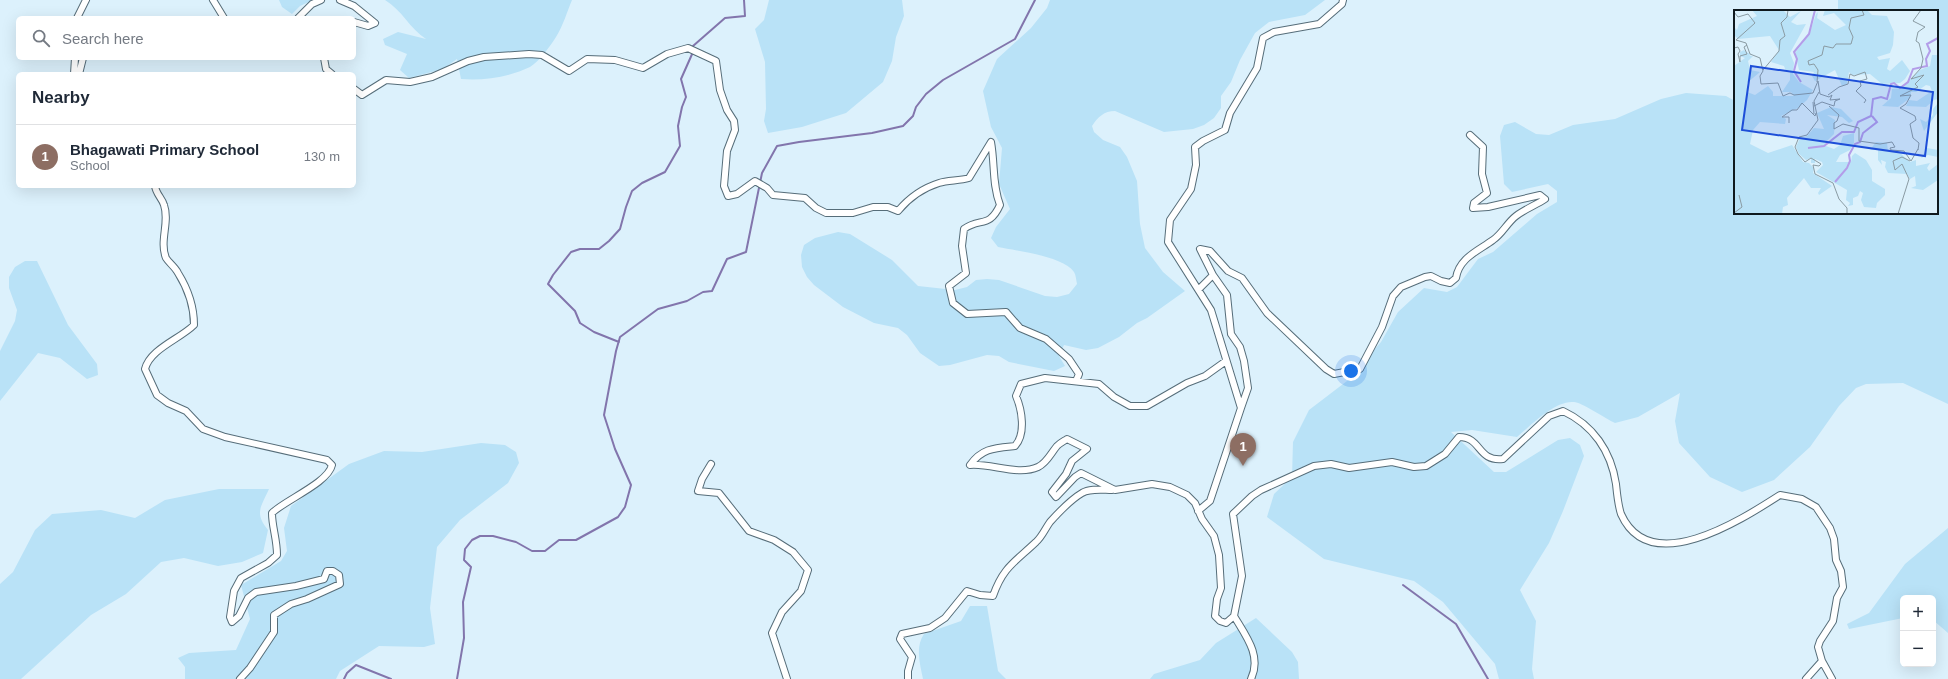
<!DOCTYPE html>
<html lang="en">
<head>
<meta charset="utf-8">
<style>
  body { margin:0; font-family:Helvetica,sans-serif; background:#f2f2f3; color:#1f2937 }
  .controls { position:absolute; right:12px; bottom:12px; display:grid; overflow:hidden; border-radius:6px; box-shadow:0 4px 16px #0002 }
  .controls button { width:36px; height:36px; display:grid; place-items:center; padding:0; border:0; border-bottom:1px solid #e0e1e3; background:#fff; color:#1f2937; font:20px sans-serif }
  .you { position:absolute; left:1351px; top:371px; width:14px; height:14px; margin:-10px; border:3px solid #fff; border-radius:50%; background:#1a73e8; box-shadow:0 0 0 6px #1a73e833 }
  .badge { display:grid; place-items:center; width:26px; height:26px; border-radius:50%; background:#c23910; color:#fff; font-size:13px; font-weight:700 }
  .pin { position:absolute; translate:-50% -33px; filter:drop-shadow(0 1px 2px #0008) }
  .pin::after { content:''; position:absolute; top:21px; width:14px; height:12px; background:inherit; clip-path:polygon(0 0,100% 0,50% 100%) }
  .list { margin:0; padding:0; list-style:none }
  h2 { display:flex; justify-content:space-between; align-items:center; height:52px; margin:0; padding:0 16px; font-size:17px }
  h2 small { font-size:13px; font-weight:400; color:#747a83 }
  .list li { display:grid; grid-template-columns:26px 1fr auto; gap:12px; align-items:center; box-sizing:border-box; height:64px; padding:0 16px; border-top:1px solid #e0e1e3 }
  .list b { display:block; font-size:15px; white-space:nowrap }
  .list p { margin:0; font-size:13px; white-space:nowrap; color:#747a83 }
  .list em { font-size:13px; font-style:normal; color:#747a83 }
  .icon { flex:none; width:22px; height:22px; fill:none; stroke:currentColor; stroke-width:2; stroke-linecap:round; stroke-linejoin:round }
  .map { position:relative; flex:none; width:1948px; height:679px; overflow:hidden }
  .search { position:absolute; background:#fff; box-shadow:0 4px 16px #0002; left:16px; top:16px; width:340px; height:44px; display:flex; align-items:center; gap:10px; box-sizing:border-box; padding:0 14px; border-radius:6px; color:#747a83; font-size:15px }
  .panel { position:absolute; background:#fff; box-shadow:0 4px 16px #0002; left:16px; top:72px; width:340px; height:116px; border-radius:6px }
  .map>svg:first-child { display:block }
</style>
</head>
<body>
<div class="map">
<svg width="1948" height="679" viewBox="0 0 1948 679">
  <rect width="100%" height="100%" fill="#dcf1fc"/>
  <path fill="#b9e2f7" d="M279 0H313L300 6 292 14 282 7Z
    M385 0H572C567 12 563 26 556 37 550 46 540 61 530 67 509 77 483 81 461 79L457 59 443 69 409 78 400 70 407 54 385 45 383 39 398 32 426 39C410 29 402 10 385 0Z
    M769 0H902L904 16 896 37 892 61 883 82 846 113 802 127 768 133 764 121 766 109 765 62 755 29 764 20Z
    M1050 0H1325L1305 15 1269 22 1255 33 1240 60 1231 82 1221 96V108L1214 118 1204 125 1193 129 1164 132 1115 111C1104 111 1098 117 1092 126L1094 132 1103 140 1120 147 1127 157 1137 181 1140 224 1145 248 1163 272 1185 291 1147 318 1137 323 1119 337 1098 348 1086 350 1064 345 1059 356 1065 366 1054 371 1009 362 999 356 987 355 950 365 939 366 920 353 907 335 898 328 874 323 843 307 814 285 807 277 802 267 801 255 804 245 815 238 838 232 850 234 892 260 918 286 955 290 967 287 976 280 987 279 999 280 1045 296 1057 297 1069 294 1077 284C1076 280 1076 275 1074 272 1063 256 1017 251 998 247L991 238 996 227 1010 209 999 184 1002 148 991 127 983 91 997 59 1031 28 1047 8Z
    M1838 0H1948V404L1903 383 1866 384 1856 388 1839 406 1810 447 1774 480 1742 492 1710 477 1679 443 1675 421 1680 393 1638 417 1615 423C1606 419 1581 402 1574 402 1555 400 1530 426 1517 437L1472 430 1451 432 1494 472H1506L1558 440 1570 438 1580 445 1584 456 1563 511 1549 543 1520 590 1536 621 1532 669 1534 679H1499L1495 664 1443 602 1414 581 1324 559 1267 517 1274 494 1292 477 1293 442 1309 410 1347 381 1381 342 1398 312 1424 288 1447 292 1457 287 1478 259 1493 252 1537 214 1557 202V191L1548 184 1512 192 1504 184 1500 136 1504 125 1515 122 1536 134 1549 135 1573 125 1615 119 1661 99 1686 93 1726 96 1735 101V213H1937V11H1838Z
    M25 261H37L68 325 97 364 98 375 87 379 60 358 38 353 0 401V351L15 321 17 310 9 288V277L15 267Z
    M481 443 505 445 516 452 519 463 508 483 460 520 437 547 430 608 435 644 424 647 379 646 340 671 336 679H185V667L178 658 189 653 236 650 250 619 241 585 281 561 287 551 284 528 291 506 349 464 384 451 422 452Z
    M219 489H269C261 507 254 513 268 530L263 553 242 562 218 566 184 558 161 562 126 594 91 615 21 679H0V584L13 572 35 530 52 514 101 510 135 518 165 500Z
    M1948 528V633L1933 620V598H1903V618L1849 629 1847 624 1869 613 1905 564Z
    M970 606H987L998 671 1006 679H923C920 664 915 647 924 634L961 621Z
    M1256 618 1292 652 1298 662 1299 679H1150L1154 674 1200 660 1216 643Z"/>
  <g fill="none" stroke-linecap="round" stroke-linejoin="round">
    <path stroke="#8275ac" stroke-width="2" d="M693 48V46L725 18 745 16 744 0
      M619 342 594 332 580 323 575 311 548 284 553 275 571 252 580 249H599L609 241 620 229 626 207 632 191 642 183 665 172 680 146 678 126 682 107 686 97 681 79 693 52
      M1403 585 1456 624 1488 679
      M344 679 347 673 356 665 391 679
      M457 679 464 638 463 602 471 567 464 560 465 549 472 540 480 536H493L516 542 532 551H545L559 540H576L618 517 625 507 631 485 615 449 604 415 616 351 620 337 658 309 687 301 703 292 712 291 727 259 746 252 762 173 777 146 799 142 872 133 903 126 913 116 916 107 926 94 943 80 1015 39 1035 0"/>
    <defs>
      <path id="street" d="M213 0 224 18
        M340 0 354 6 375 23 368 26 354 22
        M77 18 86 0
        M298 18 312 4 321 0
        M324 58 326 69 332 74
        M74 74 75 58
        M79 74 83 58
        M354 89 362 95 386 80 410 82 432 77 468 61 484 57 529 54 542 55 569 71 587 59 615 60 643 68 667 54 688 48 716 61 720 90 727 110 734 121 735 130 727 151 724 186 728 196 737 194 755 181 767 188 773 195 805 198 816 208 826 213H853L873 207H888L898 211C908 199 923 188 939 183 948 180 959 181 969 178L991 142C995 164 992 184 1000 205 989 229 980 217 964 229L962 246 966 273 949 286 953 303 967 314 1006 312 1020 328 1046 339 1069 359 1079 374 1076 381
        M155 186C156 194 162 198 164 205 170 222 159 241 166 258 169 263 175 267 178 273 188 289 194 306 194 325 180 339 150 349 145 369L157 395 168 403 186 411 203 429 225 437 327 460 332 465C328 483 285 500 272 513 272 527 277 539 277 555L268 563 241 578 234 591 230 617 232 622 239 616 248 598 256 592 296 586 324 579 327 571H333L339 575 340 584 307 599 291 604 274 615V632L250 668 240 679
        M1213 275 1227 295 1231 334 1240 347 1244 361 1248 388 1241 408
        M1199 289 1213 275 1200 249 1210 251 1228 271 1242 278 1267 313 1326 369 1334 374 1360 369 1382 327 1393 296 1401 287 1425 277 1431 276 1441 281 1450 283 1456 278C1459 258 1478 251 1493 240 1502 234 1507 223 1516 216 1525 209 1536 205 1545 199L1540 195 1488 207 1473 208 1474 203 1487 193 1482 174 1483 147 1470 135
        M1226 361 1205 376 1187 383 1147 406H1130L1114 397 1099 384 1045 378 1021 384 1016 396C1022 410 1026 434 1015 446 995 448 982 448 970 465 991 463 1018 476 1038 467 1047 463 1051 453 1057 446 1060 443 1064 441 1067 439L1087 449 1072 461 1066 474 1052 492 1056 497 1075 477 1081 473 1115 490 1152 484 1170 487 1187 495 1195 503 1202 519 1214 536 1219 555 1221 588 1217 599 1215 616 1220 621 1226 623 1234 616 1242 576 1233 514 1252 496 1261 490 1314 466 1331 464 1349 468 1392 462 1414 467 1426 466 1445 454 1459 437C1482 437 1477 462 1503 459L1549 416 1563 411C1593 425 1611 451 1616 484 1617 494 1618 505 1621 514 1650 579 1741 520 1780 495L1802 499 1816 507 1830 528 1834 539 1836 560 1841 571 1843 587 1837 598 1833 621 1820 641 1818 647 1822 661 1832 679
        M711 464 702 479 698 491 719 493 749 531 774 540 793 552 808 570 801 591 782 612 772 633 787 679
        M1198 511 1210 501 1241 408 1211 310 1168 242 1170 220 1191 189 1196 165 1195 147 1203 141 1225 130 1230 113 1257 68 1263 38 1274 32 1319 24 1342 4 1343 0
        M1234 616C1246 636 1262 656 1251 679
        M908 679V671L912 657 900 639 902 634 930 628 945 618 967 591 980 595 993 596C1003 567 1015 562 1036 542 1042 537 1045 529 1050 522 1059 512 1070 500 1082 493 1090 488 1103 490 1112 490
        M1806 679 1822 661"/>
    </defs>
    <use href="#street" stroke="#566d79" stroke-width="8"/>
    <use href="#street" stroke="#fff" stroke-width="6"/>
  </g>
  <g transform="translate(1734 10)">
    <rect width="204" height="204" fill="#dcf1fc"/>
    <path d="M18 0H49L56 7 67 1 57 12 63 15 72 14 56 43 60 53 59 64 65 72 79 80 73 90 64 98 47 106 52 109 51 114 26 112 19 120 16 134 34 143 58 135 69 152 75 153 80 158 79 163 98 176 85 185 84 183 87 178H77L70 168 53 188 54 195 49 197 48 204H0V56L11 48 6 46V42L10 40 17 45 15 46H19L14 51 16 60 26 62 13 73V82L21 85 34 76 39 82V86H60L57 82H48L56 70V60L52 61 50 56 37 52 45 40 36 26 4 29 0 25V17L3 20 5 14 23 6ZM91 0H133L138 5 153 6 160 22 159 35 156 43 143 47 145 50 156 48 153 59 156 61 168 50 176 61 171 69 166 73 148 74 136 64 118 65 115 62 113 74 108 76 101 60 81 71 78 66 80 62 65 60 61 43 75 25 82 4 84 2 83 8 101 20 112 15 100 3 89 6ZM198 45H204V89L200 90 192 97 172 96 175 90 183 91 198 81 196 76 192 75 182 82H177L176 88 164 97 148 96 157 88 158 79 167 78 186 60 196 56ZM204 93V102L190 121 186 109 192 112 199 105V99ZM97 97 107 99 119 111 115 113 108 107 93 105 101 110 100 124 92 132V136L100 139 106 135 109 126 120 123V133L116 140 106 145 102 152H117L118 146 121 143 132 150 138 160V171L151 179V185L143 193 142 198 130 197 127 190 129 183 126 181 124 186 119 188V195L114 196 116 193 112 190 113 180 82 162 89 155 88 152 81 149V153H77V148L72 150 65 144 62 137 66 128 73 126 80 118 90 119 83 103ZM142 132 153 133 154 141 163 140 176 152 182 150V156L196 153 193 158 195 161 204 154V170L189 180 177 178 182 176 181 166 176 169 173 164 154 163 151 157 152 152 147 150 148 155 144 150V140H136ZM193 138 204 140V147L194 145 187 148Z" fill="#b9e2f7"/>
    <path fill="none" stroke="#b39de9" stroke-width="2" d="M67 72 60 61 63 49 60 42 75 24 81 0M74 138 90 136 108 122H120L124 112 137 106 139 89 147 87 153 89 157 74 160 73 166 78 174 72 179 59 193 56 192 49 196 41 193 34 204 28M101 172 113 158 116 151 115 145 121 134 126 132 129 123 143 112 138 106"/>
    <path fill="none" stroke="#8a9ba3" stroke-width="1" d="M0 2 4 7 14 4 21 13 2 30 12 33 16 44 26 48 29 61 26 66 27 74 44 73 49 86 56 83 60 85 79 83 84 71 86 84 95 87 98 85 96 90 106 89 101 91 100 96 88 92 80 96M0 38 4 37 6 41 4 44 6 52V46L13 44 10 37 13 35M29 60 45 41 46 30 51 26 47 13 53 7 54 0M83 72 84 60 80 54 75 55 74 51 88 45 90 36 99 38 102 34H117L119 27 115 18 117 8 130 5 128 0M85 82 80 91 84 110 73 125 65 127 61 137 64 144 71 152 77 148 87 154 85 156 79 155 81 164 99 173 105 189 113 198V204M94 85 105 77 114 74 116 64 120 66 131 62 133 69 126 71 127 76 122 81 132 90 130 93M79 92 80 104M95 96 105 105 103 111 100 113V119L109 114 125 118V131L146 134 158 132 161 137 156 138 157 140 170 141 177 151 184 139M55 113V107H48L58 100H63L68 93 81 106 82 103M184 140 185 133 179 128 176 114 182 110 181 106 166 98 172 94 177 85 166 86 184 77 181 74 190 65 177 69 187 58 189 49 185 33 182 31 184 22 191 17 179 11 187 0M0 203 8 197 5 185M164 204 175 169 168 154 161 160 159 151 168 147 176 151"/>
    <path fill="#1d4ed8" fill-opacity="0.15" stroke="#1d4ed8" stroke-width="2" d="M17 56 199 82 191 146 8 120Z"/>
    <rect width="204" height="204" fill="none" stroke="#0f191e" stroke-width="2"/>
  </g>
</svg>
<div class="controls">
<button>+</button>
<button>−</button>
</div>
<div class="you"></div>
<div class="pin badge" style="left:1243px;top:466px;background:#8d6e63">1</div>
<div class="search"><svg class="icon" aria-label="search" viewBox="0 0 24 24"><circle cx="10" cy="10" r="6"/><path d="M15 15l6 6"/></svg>Search here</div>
<section class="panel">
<h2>Nearby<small></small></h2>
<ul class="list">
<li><span class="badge" style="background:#8d6e63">1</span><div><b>Bhagawati Primary School</b><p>School</p></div><em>130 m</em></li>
</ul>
</section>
</div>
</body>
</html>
